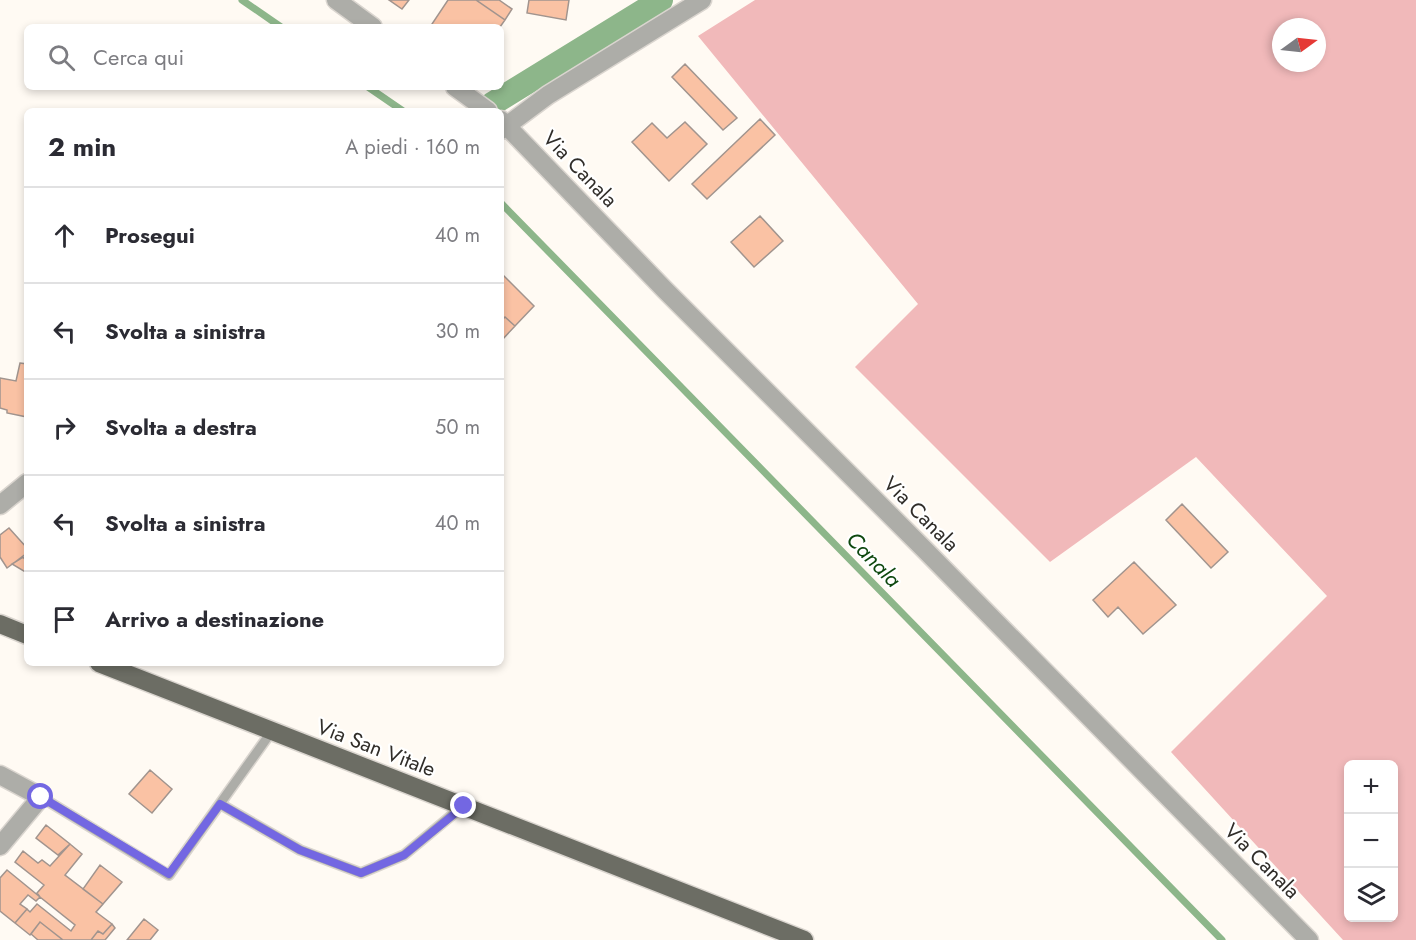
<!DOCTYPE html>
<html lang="it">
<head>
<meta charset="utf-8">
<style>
  body { margin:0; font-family:Jost,sans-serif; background:#f2f2f3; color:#2b2b33 }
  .controls { position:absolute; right:18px; bottom:18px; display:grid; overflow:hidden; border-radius:9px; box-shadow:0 3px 9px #0003 }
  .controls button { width:54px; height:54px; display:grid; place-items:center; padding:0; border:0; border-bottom:2px solid #e1e1e2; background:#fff; color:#2b2b33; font:30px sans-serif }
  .compass { position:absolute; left:1272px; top:18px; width:54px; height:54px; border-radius:50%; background:#fff; box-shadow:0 3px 9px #0003; rotate:75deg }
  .stop { position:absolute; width:18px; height:18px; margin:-14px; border:4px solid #7367e2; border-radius:50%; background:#fff }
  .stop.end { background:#7367e2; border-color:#fff; box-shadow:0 2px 6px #0008 }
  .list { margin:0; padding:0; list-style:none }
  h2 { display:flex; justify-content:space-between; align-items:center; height:78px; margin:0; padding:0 24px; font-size:26px }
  h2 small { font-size:20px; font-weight:400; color:#7c7c81 }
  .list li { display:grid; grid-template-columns:39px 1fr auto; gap:18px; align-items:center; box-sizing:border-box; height:96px; padding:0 24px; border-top:2px solid #e1e1e2 }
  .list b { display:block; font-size:22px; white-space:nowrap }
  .list em { font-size:20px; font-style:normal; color:#7c7c81 }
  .icon { flex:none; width:33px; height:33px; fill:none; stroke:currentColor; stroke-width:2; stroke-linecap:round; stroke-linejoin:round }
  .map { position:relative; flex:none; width:1416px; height:940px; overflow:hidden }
  .search { position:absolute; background:#fff; box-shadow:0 3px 9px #0003; left:24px; top:24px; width:480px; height:66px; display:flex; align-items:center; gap:15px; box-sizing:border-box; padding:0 21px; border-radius:9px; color:#7c7c81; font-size:22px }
  .panel { position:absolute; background:#fff; box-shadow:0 3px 9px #0003; left:24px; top:108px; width:480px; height:558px; border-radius:9px }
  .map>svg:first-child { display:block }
</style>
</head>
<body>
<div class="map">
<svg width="1416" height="940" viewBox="0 0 1416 940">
  <rect width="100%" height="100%" fill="#fffaf3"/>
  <path fill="#f1b9ba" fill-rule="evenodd" d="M755 0H1416V940H1343L1171 752 1327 596 1196 457 1050 562 855 367 918 304 698 36ZM1281 27H1317V63H1281ZM1348 764H1394V918H1348Z"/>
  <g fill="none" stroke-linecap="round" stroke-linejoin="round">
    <path stroke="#8db68a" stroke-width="7" d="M242 0 281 27
      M368 87 403 111
      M501 203 1222 940"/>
    <path stroke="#8db68a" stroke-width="24" d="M492 104 661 0"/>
  </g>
  <path fill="#fac2a4" stroke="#a1948e" stroke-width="1.5" d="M389 0H409L402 9Z
    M448 0H476L505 20 500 27H430Z
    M476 0H499L512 9 505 20Z
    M529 0H569L566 20 527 13Z
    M685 64 737 118 723 130 672 77Z
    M760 119 775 135 707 199 692 184Z
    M685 122 707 144 669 181 632 142 652 123 667 138Z
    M760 216 783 241 754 267 731 242Z
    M501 273 534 306 515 326 505 317 501 321Z
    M505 317 515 326 501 341V321Z
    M20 363 27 364V417L7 413V410L0 408V378L16 381Z
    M1182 504 1228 552 1211 568 1166 520Z
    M9 528 27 548V553L7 568 0 557V535Z
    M23 557 27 562V573L12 564Z
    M1134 562 1176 605 1143 634 1118 607 1108 617 1093 600Z
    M150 770 172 789 152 813 129 794Z
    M46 825 70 844 58 855 36 838Z
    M70 844 82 854 65 875 103 904 96 912 112 924 103 934 98 931 91 940H63L40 922 30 935 15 923 27 909 30 912 37 904 71 931 75 925 40 897 37 893 44 885 15 862 23 851 38 863 42 860 50 866Z
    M100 865 122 882 103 904 83 889Z
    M7 870 40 897 36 901 28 895 20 904 27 909 15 923 0 911V878Z
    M144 919 158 930 150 940H127Z
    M40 922 63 940H38L31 934Z
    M112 924 115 928 105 940H91L98 931 103 934Z"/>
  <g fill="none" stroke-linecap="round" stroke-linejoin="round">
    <defs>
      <path id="lane" d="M41 797 169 875 272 731
        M220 804 300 850 361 873 404 855 463 806"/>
      <path id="street" d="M336 0 373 27
        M455 87 488 111
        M501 120 665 290 925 550 1309 940
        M501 130 548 95 702 0
        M0 505 27 483
        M0 775 41 797 0 846"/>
      <path id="primary" d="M0 624 27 635
        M99 663 804 940"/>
    </defs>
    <use href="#lane" stroke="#dad5cf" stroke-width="12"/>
    <use href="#street" stroke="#dad5cf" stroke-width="21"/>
    <use href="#primary" stroke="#dad5cf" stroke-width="21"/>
    <use href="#lane" stroke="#adada8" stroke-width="9"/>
    <use href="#street" stroke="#adada8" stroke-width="18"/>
    <use href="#primary" stroke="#6c6d64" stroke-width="18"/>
  </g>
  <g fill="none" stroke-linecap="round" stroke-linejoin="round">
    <path stroke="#7367e2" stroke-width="8" d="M41 797 169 874 220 804 300 850 361 873 404 855 464 806"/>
  </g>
  <g text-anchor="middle" stroke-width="4.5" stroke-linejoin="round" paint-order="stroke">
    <g font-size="21" fill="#302d29" stroke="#fff">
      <text transform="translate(580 169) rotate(46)" y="7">Via Canala</text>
      <text transform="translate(921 514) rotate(45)" y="7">Via Canala</text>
      <text transform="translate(376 748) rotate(21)" y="7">Via San Vitale</text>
      <text transform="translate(1262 861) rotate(45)" y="7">Via Canala</text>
    </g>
    <g font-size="22" font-style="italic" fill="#0e480e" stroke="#fff">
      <text transform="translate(874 559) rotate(46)" y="8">Canala</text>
    </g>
  </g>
</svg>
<div class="controls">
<button>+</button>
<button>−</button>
<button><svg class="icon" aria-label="layers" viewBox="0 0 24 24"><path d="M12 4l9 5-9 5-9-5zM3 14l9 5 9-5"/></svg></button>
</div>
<svg class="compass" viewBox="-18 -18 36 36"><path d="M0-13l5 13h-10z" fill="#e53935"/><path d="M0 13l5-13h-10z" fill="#7c7c81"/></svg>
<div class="stop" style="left:41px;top:797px"></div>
<div class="stop end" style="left:464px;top:806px"></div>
<div class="search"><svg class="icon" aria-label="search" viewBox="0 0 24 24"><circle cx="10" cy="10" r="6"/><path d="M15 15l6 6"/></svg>Cerca qui</div>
<section class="panel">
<h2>2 min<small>A piedi · 160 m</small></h2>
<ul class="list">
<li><svg class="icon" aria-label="ahead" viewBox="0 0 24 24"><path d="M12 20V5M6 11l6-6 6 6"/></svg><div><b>Prosegui</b></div><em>40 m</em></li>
<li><svg class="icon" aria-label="left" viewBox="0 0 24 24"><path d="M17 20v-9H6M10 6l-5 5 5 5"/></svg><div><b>Svolta a sinistra</b></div><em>30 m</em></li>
<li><svg class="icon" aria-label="right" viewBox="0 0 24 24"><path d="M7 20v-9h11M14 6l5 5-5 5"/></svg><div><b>Svolta a destra</b></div><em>50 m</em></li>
<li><svg class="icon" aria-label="left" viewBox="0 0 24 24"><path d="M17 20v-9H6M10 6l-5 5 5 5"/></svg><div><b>Svolta a sinistra</b></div><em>40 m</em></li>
<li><svg class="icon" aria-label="arrive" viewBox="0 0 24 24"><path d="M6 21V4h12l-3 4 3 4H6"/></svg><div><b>Arrivo a destinazione</b></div></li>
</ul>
</section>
</div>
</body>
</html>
